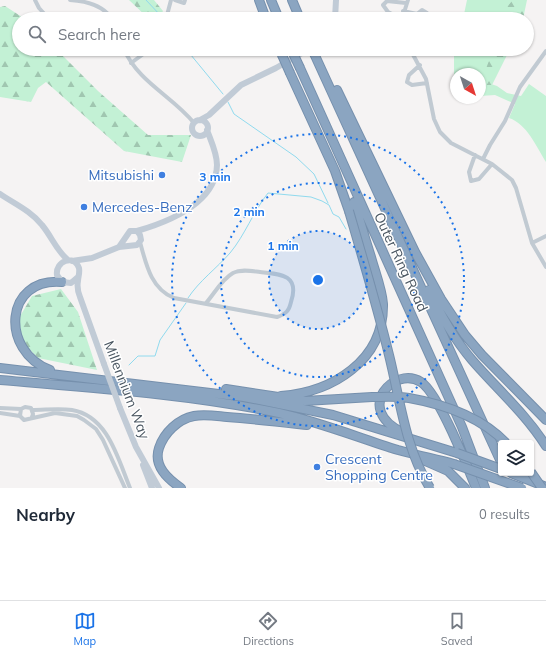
<!DOCTYPE html>
<html lang="en">
<head>
<meta charset="utf-8">
<style>
  body { margin:0; font-family:Mulish,sans-serif; background:#f2f2f3; color:#1f2937 }
  .controls { position:absolute; right:12px; bottom:12px; display:grid; overflow:hidden; border-radius:4px; box-shadow:0 1px 3px #0004 }
  .controls button { width:36px; height:36px; display:grid; place-items:center; padding:0; border:0; border-bottom:1px solid #e0e1e3; background:#fff; color:#1f2937; font:20px sans-serif }
  .compass { position:absolute; left:450px; top:68px; width:36px; height:36px; border-radius:50%; background:#fff; box-shadow:0 1px 3px #0004; rotate:141deg }
  .list { margin:0; padding:0; list-style:none }
  h2 { display:flex; justify-content:space-between; align-items:center; height:52px; margin:0; padding:0 16px; font-size:17px }
  h2 small { font-size:13px; font-weight:400; color:#747a83 }
  .icon { flex:none; width:22px; height:22px; fill:none; stroke:currentColor; stroke-width:2; stroke-linecap:round; stroke-linejoin:round }
  .map { position:relative; flex:none; width:546px; height:488px; overflow:hidden }
  .search { position:absolute; background:#fff; box-shadow:0 1px 3px #0004; left:12px; right:12px; top:12px; height:44px; display:flex; align-items:center; gap:10px; box-sizing:border-box; padding:0 14px; border-radius:22px; color:#747a83; font-size:15px }
  .sheet { height:112px; background:#fff }
  nav { display:flex; justify-content:space-around; align-items:center; box-sizing:border-box; height:56px; border-top:1px solid #e0e1e3; background:#fff; font-size:11px; color:#747a83 }
  nav a { display:grid; justify-items:center; gap:2px }
  nav .on { color:#1a73e8 }
  .map>svg:first-child { display:block }
</style>
</head>
<body>
<div class="map">
<svg width="546" height="488" viewBox="0 0 546 488">
  <defs>
    <pattern id="forest-firs" width="22" height="20" patternUnits="userSpaceOnUse"><rect width="22" height="20" fill="#c3f1d5"/><path d="M5 1l3.5 6h-7zM16 11l3.5 6h-7z" fill="#a0c6b0"/></pattern>
  </defs>
  <rect width="100%" height="100%" fill="#f5f3f3"/>
  <path fill="#c3f1d5" d="M467 0H523L518 19H463Z
    M454 49H505L488 83 497 86 507 93 521 96 529 84 546 96V162C536 146 527 124 509 118L515 104 495 95 480 96V74H456V85L454 76Z"/>
  <path fill="url(#forest-firs)" d="M129 0H154L163 11 158 19H149Z
    M513 0H527L523 19H502L503 11Z
    M5 6 25 19H19V49H56L98 91 148 135H191L182 162 124 151 46 82 38 88 31 102 0 97V7Z
    M496 49H510L492 85H486L483 77 491 55Z
    M61 289 78 312 97 370 38 358 20 340 16 323 32 296Z"/>
  <g fill="none" stroke-linecap="round" stroke-linejoin="round">
    <path stroke="#90daee" stroke-width="1" d="M146 0 161 16
      M186 49 223 94
      M228 102 234 114 296 157 314 174 328 203
      M188 298C199 281 217 268 230 253 245 235 253 212 268 193L311 197 322 201 329 205 333 214 339 217 346 229
      M129 365 138 356H155L160 340 186 303"/>
    <defs>
      <path id="highway" d="M259 0 266 19
        M271 0 279 19
        M292 0 300 19
        M280 49 282 55
        M312 49 501 462
        M300 68 462 427 485 488
        M290 73 335 171 349 211
        M337 90 415 252 441 299 465 335 482 355 546 420
        M429 290C440 314 455 340 472 360 497 389 525 413 546 446
        M0 368 244 397 333 415 457 453
        M50 370C0 351 4 277 62 282
        M0 380C93 388 188 394 279 413 320 422 359 438 398 450 416 455 435 459 454 464
        M226 389 305 401 372 397
        M281 396C332 392 384 361 383 304 382 289 375 272 371 257 365 239 360 220 354 202
        M402 432C354 409 394 365 421 382 438 393 468 467 476 488
        M423 460 448 471 465 488
        M511 473 546 487
        M181 488C168 479 153 466 159 448 164 433 178 419 194 416 205 414 216 416 227 417 254 419 280 422 307 425"/>
    </defs>
    <use href="#highway" stroke="#7690ad" stroke-width="10"/>
    <path stroke="#c1cad2" stroke-width="4" d="M35 0 39 8 49 19
      M70 0C86 1 103 5 112 19
      M175 0 184 3 185 0
      M403 11 417 14
      M166 19 171 0
      M402 19 388 12 383 5 387 1 406 3
      M402 19 408 0
      M419 19 417 14 422 10 427 13 426 19
      M124 49C138 82 172 96 194 123
      M410 49 426 79 434 119 440 132 451 143 492 164 512 180 516 188 532 243 546 267
      M131 63 142 55 147 49
      M420 65 409 75 407 82 412 85 427 83
      M475 155 469 172 471 181 479 179 492 164
      M483 159 490 145 505 121 520 87 546 51
      M140 242C146 264 151 289 174 298L277 317C286 314 289 311 291 302 300 275 281 274 260 272 251 271 241 269 233 273 222 279 214 294 206 303
      M532 243 546 236
      M0 408 21 409
      M32 410C45 410 59 408 72 410 108 416 118 459 130 488
      M0 413 20 416
      M32 417 33 414 31 408 25 407 21 409 20 416 24 420 55 413 77 416 84 420 96 429 103 440 125 488"/>
    <path stroke="#c1cbd6" stroke-width="6" d="M335 19 336 0
      M200 120 209 115 241 85 276 68 309 49
      M192 128a8 8 0 1 1 16 0a8 8 0 1 1-16 0Z
      M0 194C15 204 31 211 42 225 52 237 56 250 68 260
      M137 231C168 222 216 203 217 165 217 153 211 141 207 130
      M72 261 92 258 119 247 137 245 141 240 140 235 137 231H130L119 247
      M78 277 71 283 62 282 57 275C55 261 74 254 79 268 80 273 78 277 78 281 77 286 78 292 80 297L104 364
      M120 408 136 447 159 488
      M143 465 152 488"/>
    <use href="#highway" stroke="#8ba5c1" stroke-width="8"/>
    <defs>
      <path id="highway-bridge" d="M292 51 300 68
        M282 55 290 73
        M349 211C363 259 377 306 389 355 400 399 405 448 430 488
        M372 397C384 397 397 396 409 398 443 404 481 417 506 443
        M457 453 501 469
        M454 464 522 488
        M531 472 542 488"/>
    </defs>
    <use href="#highway-bridge" stroke="#7690ad" stroke-width="10" stroke-linecap="butt"/>
    <path stroke="#c1cbd6" stroke-width="6" d="M104 364 120 408"/>
    <use href="#highway-bridge" stroke="#8ba5c1" stroke-width="8"/>
  </g>
  <circle cx="318" cy="280" r="49" fill="#1a73e8" fill-opacity=".12"/>
  <g fill="none" stroke="#1a73e8" stroke-width="2" stroke-dasharray="2 4">
    <circle cx="318" cy="280" r="49"/>
    <circle cx="318" cy="280" r="97"/>
    <circle cx="318" cy="280" r="146"/>
  </g>
  <g fill="#3f7fe0" stroke="#fff" stroke-width="1.5">
    <circle cx="162" cy="175" r="4"/>
    <circle cx="84" cy="207" r="4"/>
    <circle cx="317" cy="467" r="4"/>
  </g>
  <g text-anchor="middle" stroke-width="3" stroke-linejoin="round" paint-order="stroke">
    <g font-size="14" fill="#366cbe" stroke="#fff" text-anchor="start">
      <text x="154" y="180" text-anchor="end">Mitsubishi</text>
      <text x="92" y="212">Mercedes-Benz</text>
      <text x="325" y="464">Crescent<tspan x="325" dy="16">Shopping Centre</tspan></text>
    </g>
    <g font-size="14" fill="#4a5661" stroke="#fff">
      <text transform="translate(401 262) rotate(65)" y="5">Outer Ring Road</text>
      <text transform="translate(127 390) rotate(69)" y="5">Millennium Way</text>
    </g>
  </g>
  <circle cx="318" cy="280" r="6" fill="#1a73e8" stroke="#fff" stroke-width="2"/>
  <g font-size="12" text-anchor="middle" font-weight="bold" fill="#1a73e8" stroke="#fff" stroke-width="3" stroke-linejoin="round" paint-order="stroke">
    <text x="215" y="181">3 min</text>
    <text x="249" y="216">2 min</text>
    <text x="283" y="250">1 min</text>
  </g>
</svg>
<div class="controls">
<button><svg class="icon" aria-label="layers" viewBox="0 0 24 24"><path d="M12 4l9 5-9 5-9-5zM3 14l9 5 9-5"/></svg></button>
</div>
<svg class="compass" viewBox="-18 -18 36 36"><path d="M0-13l5 13h-10z" fill="#e53935"/><path d="M0 13l5-13h-10z" fill="#747a83"/></svg>
<div class="search"><svg class="icon" aria-label="search" viewBox="0 0 24 24"><circle cx="10" cy="10" r="6"/><path d="M15 15l6 6"/></svg>Search here</div>
</div>
<section class="sheet">
<h2>Nearby<small>0 results</small></h2>
<ul class="list">
</ul>
</section>
<nav>
<a class="on"><svg class="icon" aria-label="map" viewBox="0 0 24 24"><path d="M3 6l6-2 6 2 6-2v14l-6 2-6-2-6 2zM9 4v14M15 6v14"/></svg>Map</a>
<a><svg class="icon" aria-label="directions" viewBox="0 0 24 24"><path d="M12 3l9 9-9 9-9-9zM9 14v-3h6M13 9l2 2-2 2"/></svg>Directions</a>
<a><svg class="icon" aria-label="saved" viewBox="0 0 24 24"><path d="M7 4h10v16l-5-4-5 4z"/></svg>Saved</a>
</nav>
</body>
</html>
